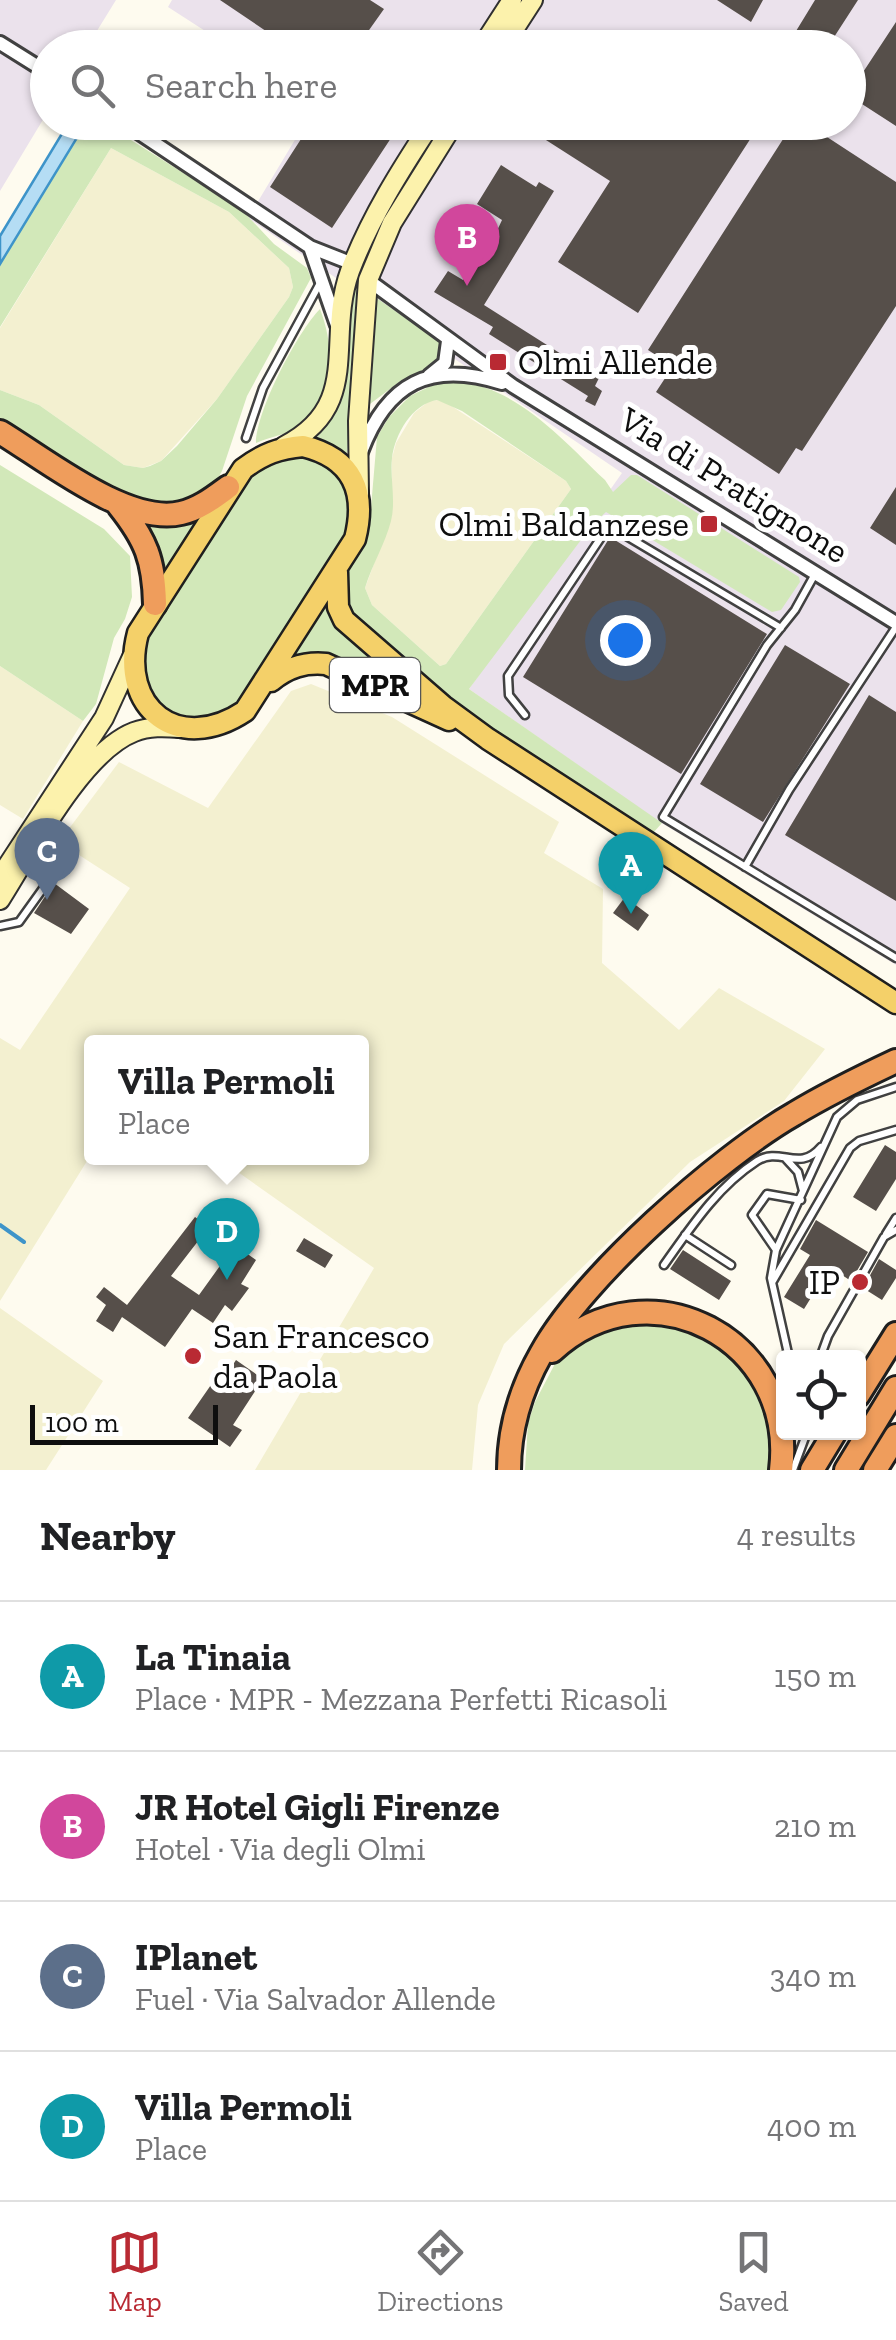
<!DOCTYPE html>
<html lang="en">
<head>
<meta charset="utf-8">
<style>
  body { margin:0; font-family:"Zilla Slab",serif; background:#f6f6f6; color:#202124 }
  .controls { position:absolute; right:30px; bottom:30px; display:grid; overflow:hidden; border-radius:10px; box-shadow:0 2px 8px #0004 }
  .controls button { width:90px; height:90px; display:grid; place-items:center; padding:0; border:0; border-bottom:2px solid #e0e0e0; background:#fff; color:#202124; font:50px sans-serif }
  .scale { position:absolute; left:30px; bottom:25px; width:188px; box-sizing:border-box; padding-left:10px; border:5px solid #0e0e0e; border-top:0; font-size:28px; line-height:35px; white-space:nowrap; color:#0e0e0e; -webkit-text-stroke:8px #fff; paint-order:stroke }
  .you { position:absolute; left:625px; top:640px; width:35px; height:35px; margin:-25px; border:8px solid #fff; border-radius:50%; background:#1a73e8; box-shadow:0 0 0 15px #1a73e833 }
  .badge { display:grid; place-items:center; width:65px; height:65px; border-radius:50%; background:#b92a33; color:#fff; font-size:32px; font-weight:700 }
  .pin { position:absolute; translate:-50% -82px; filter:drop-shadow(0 2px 5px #0008) }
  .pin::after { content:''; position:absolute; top:52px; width:35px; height:30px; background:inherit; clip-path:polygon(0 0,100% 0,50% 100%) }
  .popup { position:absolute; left:84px; top:1035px; width:285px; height:130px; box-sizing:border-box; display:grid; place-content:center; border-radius:10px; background:#fff; filter:drop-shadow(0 2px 8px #0005); font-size:32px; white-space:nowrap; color:#757577 }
  .popup b { font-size:38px; color:#202124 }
  .popup::after { content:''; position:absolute; left:50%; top:100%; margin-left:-20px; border:20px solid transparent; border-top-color:#fff }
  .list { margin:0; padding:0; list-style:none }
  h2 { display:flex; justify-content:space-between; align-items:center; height:130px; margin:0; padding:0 40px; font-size:42px }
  h2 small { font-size:32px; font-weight:400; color:#757577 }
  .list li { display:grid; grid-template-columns:65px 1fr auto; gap:30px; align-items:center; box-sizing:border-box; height:150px; padding:0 40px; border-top:2px solid #e0e0e0 }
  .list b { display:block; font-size:38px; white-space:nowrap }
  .list p { margin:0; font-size:32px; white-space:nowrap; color:#757577 }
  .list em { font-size:32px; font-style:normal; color:#757577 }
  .icon { flex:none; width:55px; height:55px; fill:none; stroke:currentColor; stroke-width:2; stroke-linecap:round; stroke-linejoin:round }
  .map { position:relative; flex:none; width:896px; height:1470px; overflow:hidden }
  .search { position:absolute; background:#fff; box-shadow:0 2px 8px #0004; left:30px; right:30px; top:30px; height:110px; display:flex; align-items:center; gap:25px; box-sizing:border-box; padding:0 35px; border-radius:55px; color:#757577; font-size:38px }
  .sheet { height:730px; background:#fff }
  nav { display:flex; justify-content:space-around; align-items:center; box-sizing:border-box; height:140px; border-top:2px solid #e0e0e0; background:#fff; font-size:28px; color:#757577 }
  nav a { display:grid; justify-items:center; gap:5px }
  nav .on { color:#b92a33 }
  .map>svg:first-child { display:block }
</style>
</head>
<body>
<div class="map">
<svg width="896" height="1470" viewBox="0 0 896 1470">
  <rect width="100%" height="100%" fill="#fefbef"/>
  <path fill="#ebe2ec" d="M0 0H116L87 47 48 48 47 113 0 191Z
    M172 0H896V965L655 819 469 689 622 473 248 218 305 123 848 122V48L230 47 168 7Z"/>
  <path fill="#f3f0d0" d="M111 148 229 212 289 268 293 287 289 297 217 399 161 461 143 468 124 465 39 405 0 390V328Z
    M438 400 447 403 566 481 571 489 446 664 440 666 372 605 365 588 392 515V458L396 443 414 413 429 401Z
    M0 666 83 721 23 819 0 805Z
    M311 684 392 717 559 822 544 853 603 889 602 963 679 1030 719 988 825 1049 784 1101 690 1162 504 1344 478 1405 472 1470H255L374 1268 218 1158H362V1042H92V1153L0 1301V1038L20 1050 130 888 59 842 119 762 208 808 291 691Z
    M0 1308 103 1381 46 1470H0Z"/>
  <path fill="#d2e8b9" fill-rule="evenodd" d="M86 123H104L242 210 274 244 307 268 311 278 247 396 222 471 213 487 200 498 170 507 129 500 0 419V390L39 405 124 465 143 468 150 466 161 461 177 446 217 399 289 297 293 287 289 268 229 212 111 148 0 327V264Z
    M373 239 376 240 361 276 357 295 347 455 317 437C359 394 343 351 352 298 355 277 365 258 373 239Z
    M375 297 443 344 441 358 433 367 402 380 370 404Z
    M320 309C334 345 339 403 301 426 287 435 271 436 256 443 256 411 298 331 320 309Z
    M461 382C519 389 565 442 605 480L613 492 631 475H637L799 577 800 582 781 610 772 612 606 512 593 524 469 689 662 823 653 833 456 707 349 617 343 580 369 531 377 437 389 417 410 396 435 384ZM437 400 462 411 566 481 571 489 446 664 440 666 372 605 365 588C372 565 385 544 391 521 396 501 390 479 392 458 395 434 412 404 437 400Z
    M288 455C314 457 346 469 351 500 352 510 349 523 348 533L238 704 201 719 189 718 167 709 152 695 142 674 147 638 249 476 255 470Z
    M0 465 104 529 130 556 132 597 125 619 114 638 96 704 83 721 0 666Z
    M202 514 163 575 140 518Z
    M331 598 443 711 294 656Z
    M659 1321 711 1338 751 1376 772 1425V1470H525L528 1423 535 1402 559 1356 603 1328Z"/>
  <path fill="#b5ddf4" stroke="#3e94c9" stroke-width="2.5" d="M69 122 86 123 0 264V236Z"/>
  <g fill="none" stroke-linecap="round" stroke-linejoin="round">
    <path stroke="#3e94c9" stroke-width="4" d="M0 1225 24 1242"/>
  </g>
  <path fill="#564f4a" d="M220 0H370L384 9 362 40 374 48H291Z
    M717 0H763L751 22Z
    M815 0H858L827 48H809L793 36Z
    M896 22V126L848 95Z
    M312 122H368L391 138 332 228 270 187Z
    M542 122H752L758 127 638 313 558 262 610 181 535 133Z
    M794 122H804L896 182V306L802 451 796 448 779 474 656 392 673 366 648 350Z
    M501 165 536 187 539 182 554 191 484 305 599 378 595 386 602 391 595 406 585 401 588 396 489 334 493 327 434 292 448 271 463 280 496 233 502 220 477 204Z
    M896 487V545L870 528Z
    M610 537 767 634 681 774 523 677Z
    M785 645 850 684 763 822 700 784Z
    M869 695 896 712V901L785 835Z
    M54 883 89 909 71 934 34 913Z
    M625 897 649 915 638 931 613 913Z
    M885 1145 896 1152V1179L876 1211 853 1197Z
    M195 1217 209 1227 171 1276 199 1295 235 1245 256 1260 241 1284 249 1288 232 1311 225 1305 213 1323 192 1309 165 1347 122 1317 113 1332 96 1321 106 1305 96 1297 104 1287 127 1305Z
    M816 1220 868 1252 851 1281 830 1267 804 1309 784 1297 810 1255 800 1249Z
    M304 1238 333 1255 325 1268 296 1251Z
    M683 1250 731 1281 719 1300 670 1269Z
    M879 1259 896 1270V1278L882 1300 863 1288Z
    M236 1360 263 1379 233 1425 242 1430 230 1447 188 1418 213 1382 219 1386Z"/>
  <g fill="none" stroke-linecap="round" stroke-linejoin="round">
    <defs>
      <path id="lane" d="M246 438 263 388 320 283
        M815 574 795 610 767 645 663 817 896 958
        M525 715 509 695 508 676 606 530 618 531 781 628
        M745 867 789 790 896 627
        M0 926 19 922 47 883C49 868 38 859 41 844
        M786 1159 798 1172 803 1191
        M886 1234 896 1218
        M685 1235 731 1265
        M776 1250 752 1215 767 1194 801 1200
        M664 1265C691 1227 717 1187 757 1161 780 1146 799 1173 821 1147
        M773 1281 850 1148 859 1141 896 1130
        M789 1358 771 1278 776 1250 837 1117 857 1100 896 1087
        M820 1358 828 1336 884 1237 896 1230
        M793 1470 807 1432"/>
      <path id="street" d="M0 43 48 73
        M123 122 310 247 353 264
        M310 247 337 325
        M368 280 513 386 896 623
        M429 376 445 363 448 341
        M361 452C387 383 430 360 502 383"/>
      <path id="secondary" d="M481 48 512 0
        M502 48 533 0
        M284 446C364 405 325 340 350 271 370 218 401 169 432 122
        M359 494 358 421 368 280 392 223 455 122
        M0 877 104 718 132 657
        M0 900C30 853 82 752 134 732 149 726 165 727 180 728"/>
      <path id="primary" d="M303 446C353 458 367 492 355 539L245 711C179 755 118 709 138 633L243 469C263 454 279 448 303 446Z
        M337 572 338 607 344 620 443 706 488 739 896 1003
        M271 681C288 667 305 662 326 664L449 720"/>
      <path id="highway" d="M0 432C45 459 128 526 181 513 199 509 213 498 228 487
        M119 506C146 540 154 560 155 604
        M552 1351C649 1261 797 1340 781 1470
        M858 1395 896 1334
        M509 1470C509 1428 520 1391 541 1354 582 1278 719 1157 794 1114 827 1094 862 1077 896 1061
        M812 1470 835 1432
        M846 1470 896 1388
        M875 1470 896 1436"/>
    </defs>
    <use href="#lane" stroke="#414141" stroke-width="11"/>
    <use href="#street" stroke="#414141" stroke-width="18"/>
    <use href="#secondary" stroke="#303030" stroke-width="22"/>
    <use href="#primary" stroke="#1f1f1f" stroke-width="25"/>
    <use href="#highway" stroke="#1f1f1f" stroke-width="28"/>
    <use href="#lane" stroke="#fff" stroke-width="6"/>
    <use href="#street" stroke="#fff" stroke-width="12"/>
    <use href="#secondary" stroke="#fcf2ac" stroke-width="18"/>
    <use href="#primary" stroke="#f4d069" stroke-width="20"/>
    <use href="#highway" stroke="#ef9d5c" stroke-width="22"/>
  </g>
  <g fill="#b92a33" stroke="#fff" stroke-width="4">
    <rect x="488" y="352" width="20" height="20" rx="5"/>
    <rect x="699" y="514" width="20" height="20" rx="5"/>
    <circle cx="860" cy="1282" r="10"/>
    <circle cx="193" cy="1356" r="10"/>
  </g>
  <g text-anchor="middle" stroke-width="10" stroke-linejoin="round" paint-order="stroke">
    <rect fill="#fff" stroke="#565656" stroke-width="2.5" x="330" y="658" width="90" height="54" rx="8"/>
    <g font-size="32" font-weight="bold" fill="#0e0e0e">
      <text x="375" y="696">MPR</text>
    </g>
    <g font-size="35" fill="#0e0e0e" stroke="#fff" text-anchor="start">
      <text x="518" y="374">Olmi Allende</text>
      <text x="689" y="536" text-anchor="end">Olmi Baldanzese</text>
      <text x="840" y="1294" text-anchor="end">IP</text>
      <text x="213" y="1348">San Francesco<tspan x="213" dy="40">da Paola</tspan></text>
    </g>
    <g font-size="35" fill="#0e0e0e" stroke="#fff">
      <text transform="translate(734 485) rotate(32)" y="12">Via di Pratignone</text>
    </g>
  </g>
</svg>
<div class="controls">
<button><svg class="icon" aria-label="locate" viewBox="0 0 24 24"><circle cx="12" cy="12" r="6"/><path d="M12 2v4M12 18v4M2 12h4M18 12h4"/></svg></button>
</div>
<div class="scale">100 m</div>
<div class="you"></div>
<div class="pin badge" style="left:631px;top:914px;background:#0f9aa8">A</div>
<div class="pin badge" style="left:467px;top:286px;background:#d1479c">B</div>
<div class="pin badge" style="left:47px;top:900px;background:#5c6f8a">C</div>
<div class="pin badge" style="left:227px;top:1280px;background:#0f9aa8">D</div>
<div class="popup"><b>Villa Permoli</b>Place</div>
<div class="search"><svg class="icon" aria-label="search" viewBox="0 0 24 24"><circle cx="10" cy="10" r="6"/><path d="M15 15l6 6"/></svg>Search here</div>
</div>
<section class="sheet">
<h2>Nearby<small>4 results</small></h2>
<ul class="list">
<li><span class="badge" style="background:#0f9aa8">A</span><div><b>La Tinaia</b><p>Place · MPR - Mezzana Perfetti Ricasoli</p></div><em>150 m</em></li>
<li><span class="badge" style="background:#d1479c">B</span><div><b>JR Hotel Gigli Firenze</b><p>Hotel · Via degli Olmi</p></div><em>210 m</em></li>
<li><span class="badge" style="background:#5c6f8a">C</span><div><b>IPlanet</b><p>Fuel · Via Salvador Allende</p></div><em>340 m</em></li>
<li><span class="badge" style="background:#0f9aa8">D</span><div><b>Villa Permoli</b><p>Place</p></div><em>400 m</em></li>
</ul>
</section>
<nav>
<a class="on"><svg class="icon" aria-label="map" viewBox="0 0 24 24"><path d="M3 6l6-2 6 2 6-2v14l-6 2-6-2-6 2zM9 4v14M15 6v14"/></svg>Map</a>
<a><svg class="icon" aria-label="directions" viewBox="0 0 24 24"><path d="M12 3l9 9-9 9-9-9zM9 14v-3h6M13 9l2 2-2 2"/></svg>Directions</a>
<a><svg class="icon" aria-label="saved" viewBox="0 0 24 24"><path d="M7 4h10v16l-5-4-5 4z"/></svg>Saved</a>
</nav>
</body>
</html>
